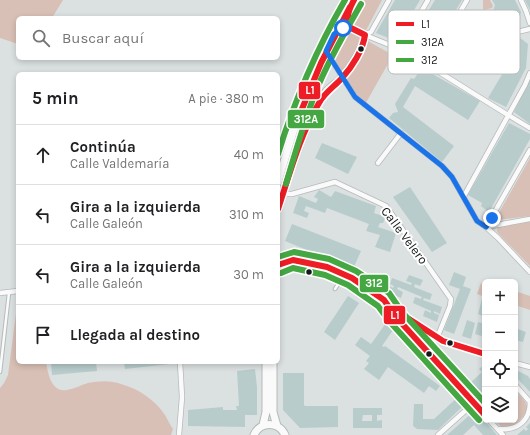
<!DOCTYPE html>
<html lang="es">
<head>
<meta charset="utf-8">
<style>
  body { margin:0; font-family:Karla,sans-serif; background:#f6f6f6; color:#202124 }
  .controls { position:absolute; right:12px; bottom:12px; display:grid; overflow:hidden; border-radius:6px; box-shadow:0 2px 6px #0003 }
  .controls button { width:36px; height:36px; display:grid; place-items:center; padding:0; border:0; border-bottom:1px solid #e0e0e0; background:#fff; color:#202124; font:20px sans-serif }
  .stop { position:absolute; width:12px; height:12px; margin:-9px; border:3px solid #1a73e8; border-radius:50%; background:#fff }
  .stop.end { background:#1a73e8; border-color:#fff; box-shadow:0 1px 4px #0008 }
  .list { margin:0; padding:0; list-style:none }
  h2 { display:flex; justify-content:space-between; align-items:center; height:52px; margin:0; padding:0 16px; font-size:17px }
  h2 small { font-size:13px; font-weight:400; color:#757577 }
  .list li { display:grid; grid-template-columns:26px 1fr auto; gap:12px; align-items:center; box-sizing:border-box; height:60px; padding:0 16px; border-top:1px solid #e0e0e0 }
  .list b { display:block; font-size:15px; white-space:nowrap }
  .list p { margin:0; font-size:13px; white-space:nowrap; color:#757577 }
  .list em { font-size:13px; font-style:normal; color:#757577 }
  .icon { flex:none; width:22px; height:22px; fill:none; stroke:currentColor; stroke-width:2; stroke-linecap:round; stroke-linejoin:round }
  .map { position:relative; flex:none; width:530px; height:435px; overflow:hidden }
  .search { position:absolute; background:#fff; box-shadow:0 2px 6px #0003; left:16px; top:16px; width:264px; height:44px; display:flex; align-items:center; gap:10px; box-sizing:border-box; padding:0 14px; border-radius:6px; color:#757577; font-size:15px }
  .panel { position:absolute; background:#fff; box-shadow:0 2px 6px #0003; left:16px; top:72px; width:264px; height:292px; border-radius:6px }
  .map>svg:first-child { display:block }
</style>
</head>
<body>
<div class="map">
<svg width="530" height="435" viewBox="0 0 530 435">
  <rect width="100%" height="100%" fill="#dbe0e0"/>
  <path fill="#d9c0b7" d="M0 0H63L52 18H18V44L0 38Z
    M358 0H382L362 38 393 55 363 108 328 51Z
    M483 0H490L493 6 492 8 483 10Z
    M530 158V216L498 220 497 216Z
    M530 221V266L497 232V230L499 226Z
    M481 283 485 284V297L477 294Z
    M515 291 530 296V310L515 305Z
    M18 298V362H46C48 373 51 393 67 390 74 389 81 385 88 383 99 381 110 380 121 384 139 389 155 400 165 415 168 420 170 425 173 429L171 435H0V388L4 383 8 375Z
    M515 391C519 395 526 400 527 406 528 413 518 423 513 426 510 427 506 427 503 428L494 420H515Z"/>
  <path fill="#b8cccc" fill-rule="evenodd" d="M395 0H420L396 41 376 33Z
    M435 0H462L435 44 415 33Z
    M492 0H515L521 12 518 24H515L516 26 453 41 452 35H453V33L458 24H460L459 21 461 18 493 11 495 5Z
    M525 0H530V10Z
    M519 37 528 44 526 68 506 107 488 98 507 66 503 62 450 74 435 64 439 56Z
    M422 68 480 101 468 120 415 86 403 107 454 146 442 162 389 118 393 113 398 112 395 104 411 78 414 79Z
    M530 78V124L514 112Z
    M509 123 530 134V139L489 212 481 206 482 203 468 195Z
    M322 143 357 157 348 174 315 158Z
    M410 187 447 243 432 252 393 197Z
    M319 190 331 197 335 191 376 206 374 213 386 217 383 223H380L378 227 396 233 390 252 375 247 380 235 366 231 369 224 327 208 325 213 306 206 304 211 309 213 307 218 293 213 299 196 316 203 318 199 314 197Z
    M292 224 361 251 353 269 285 241Z
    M454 272 466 277 463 286 471 289 454 334 444 330 460 289 449 285Z
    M409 275 423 280 420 286 415 284 414 287 432 294 430 300 424 298 423 300 442 307 440 314 434 311V313L439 315 437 322 423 316 425 310 431 313V311L413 303 415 297 421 299 422 297 398 287 397 289 403 292 401 298 387 292 389 286 393 288 394 286 390 284 392 278 411 285 412 283 406 281Z
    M348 296 359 303 335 340 324 332Z
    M482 299 485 300V317L478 314Z
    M467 320 475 323 471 339 462 336Z
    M478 322 485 324V337L475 334Z
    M386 323 393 330 382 346 384 347 385 346 440 386 436 391 429 386 424 393 388 367 379 380 364 369 369 363 366 361 370 356 355 345 361 337 371 344Z
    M515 328 526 332 523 342 515 340Z
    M51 362H96L97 371 52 375Z
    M124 362H170V364L125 369Z
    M485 364V387L478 394 471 393 468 389 470 387 468 385 482 372 479 369Z
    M255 369 257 387V415H245V427L188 426V410L223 407V410H237L236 406H239L237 371Z
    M518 371 528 376 530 379V392L516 377Z
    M283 373H304V405L305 406H338V427L300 428 283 410Z
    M460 395 464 400V405L438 430 417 429 413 426 414 404H423V419H434Z
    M353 408H382V415H377V421L382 420V428H353ZM363 415H372V421H362Z
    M472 413H478L497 435H483L474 425 463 435H447Z
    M530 423V435H517L524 429 526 431 528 429 526 427Z"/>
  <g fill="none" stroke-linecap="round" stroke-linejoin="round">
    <defs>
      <path id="lane" d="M335 289 344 275
        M0 372 9 293"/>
      <path id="street" d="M521 0 526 11 530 23
        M365 35 407 52 508 115 530 128
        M365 35 371 32 389 0
        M408 35 437 51 467 0
        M400 48 428 0
        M326 51 355 97 442 166 452 177 477 221 486 227 498 238 530 272
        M429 66 437 51 530 29
        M378 163 401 133
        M283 194H292L335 182 386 206 451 299 450 306 437 338
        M464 196 525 85 530 73
        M486 227 530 150
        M486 227 530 219
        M278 254 293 260 327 267 352 278 437 338 485 354
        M278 265 293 260
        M0 293 18 291
        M387 305 396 317 485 415
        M515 363 530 367
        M515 385 530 402
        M480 410V403L485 390
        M489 420 503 435
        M498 429C516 431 530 422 530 402
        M179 435 182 397 180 362
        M438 435 474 403"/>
      <path id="secondary" d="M278 182C286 155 294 127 304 101 317 65 335 33 354 0
        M278 209C288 178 297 148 310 119 315 110 319 100 326 92 330 87 337 83 342 78 349 69 365 46 365 35 350 28 349 24 334 34
        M278 257V262
        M273 362V412L277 426
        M263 425 266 412V362
        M254 435C260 421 279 421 285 435"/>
    </defs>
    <use href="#lane" stroke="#b6baba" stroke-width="4.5"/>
    <use href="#street" stroke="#b6baba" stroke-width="6"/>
    <use href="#secondary" stroke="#b6baba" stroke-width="9"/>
    <use href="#lane" stroke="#fafafa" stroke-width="2.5"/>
    <use href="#street" stroke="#fafafa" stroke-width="4.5"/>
    <use href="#secondary" stroke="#fafafa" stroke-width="7"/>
    <defs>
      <path id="bus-1" d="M297 121 321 63 350 7
        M278 209C290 173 300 135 319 103 325 92 334 87 342 78 352 67 363 50 365 35L349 27C346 17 349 9 354 0
        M278 265 293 260 327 267 352 278 384 300 396 317 485 415
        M409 319 443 341 485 354"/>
      <path id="bus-2" d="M286 184C295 153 304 122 316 91 328 61 345 32 361 4
        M281 273 293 268 325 275 348 285 378 306 390 322 479 420"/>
      <path id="bus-3" d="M278 154C295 99 316 50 345 0
        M278 257 294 252 329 259 356 271 389 293 402 312 485 403"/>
    </defs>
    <use href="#bus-1" stroke="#fff" stroke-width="9"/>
    <use href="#bus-2" stroke="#fff" stroke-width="9"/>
    <use href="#bus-3" stroke="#fff" stroke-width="9"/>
    <use href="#bus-1" stroke="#ee1c25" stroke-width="6"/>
    <use href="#bus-2" stroke="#45a742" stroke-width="6"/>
    <use href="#bus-3" stroke="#45a742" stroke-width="6"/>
  </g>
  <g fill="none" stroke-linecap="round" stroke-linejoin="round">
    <path stroke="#1a73e8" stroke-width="5" d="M343 28 334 34 326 51 355 97 442 166 452 177 477 221 486 227 492 218"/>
  </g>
  <g fill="#141818" stroke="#fff" stroke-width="1.5">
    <circle cx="361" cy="49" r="3.5"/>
    <circle cx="309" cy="272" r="3.5"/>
    <circle cx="450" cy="343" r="3.5"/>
    <circle cx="429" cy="354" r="3.5"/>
  </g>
  <g text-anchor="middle" stroke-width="4" stroke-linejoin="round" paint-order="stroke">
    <g font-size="13" fill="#141818" stroke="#fff">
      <text transform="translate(405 235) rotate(53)" y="5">Calle Velero</text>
    </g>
  </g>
  <rect x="388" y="10" width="132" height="64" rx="6" fill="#fff" stroke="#b8baba" stroke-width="1"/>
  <rect x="396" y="22" width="18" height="4" fill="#ee1c25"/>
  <rect x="396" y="40" width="18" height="4" fill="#45a742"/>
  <rect x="396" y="58" width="18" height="4" fill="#45a742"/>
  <g font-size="11" fill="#141818">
    <text x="421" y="28">L1</text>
    <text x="421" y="46">312A</text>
    <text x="421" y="64">312</text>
  </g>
  <g stroke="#fff" stroke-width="1.5">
    <rect x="298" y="81" width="23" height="19" rx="4" fill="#ee1c25"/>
    <rect x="287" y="109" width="38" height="20" rx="4" fill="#45a742"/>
    <rect x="359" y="274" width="30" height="19" rx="4" fill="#45a742"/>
    <rect x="383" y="305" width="23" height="20" rx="4" fill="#ee1c25"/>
  </g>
  <g font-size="11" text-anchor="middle" font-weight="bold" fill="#fff">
    <text x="310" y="94">L1</text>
    <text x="306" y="123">312A</text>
    <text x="374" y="287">312</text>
    <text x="395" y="319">L1</text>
  </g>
</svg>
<div class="controls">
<button>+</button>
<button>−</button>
<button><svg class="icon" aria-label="locate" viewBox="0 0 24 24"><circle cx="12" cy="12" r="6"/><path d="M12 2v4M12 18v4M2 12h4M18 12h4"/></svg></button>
<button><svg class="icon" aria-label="layers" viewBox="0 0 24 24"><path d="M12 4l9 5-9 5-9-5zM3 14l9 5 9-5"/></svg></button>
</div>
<div class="stop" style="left:343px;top:28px"></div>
<div class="stop end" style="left:492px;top:218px"></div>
<div class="search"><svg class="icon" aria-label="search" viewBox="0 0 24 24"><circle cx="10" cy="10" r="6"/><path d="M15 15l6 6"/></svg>Buscar aquí</div>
<section class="panel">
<h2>5 min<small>A pie · 380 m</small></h2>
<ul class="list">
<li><svg class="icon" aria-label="ahead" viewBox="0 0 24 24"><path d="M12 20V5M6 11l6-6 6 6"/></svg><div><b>Continúa</b><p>Calle Valdemaría</p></div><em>40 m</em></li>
<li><svg class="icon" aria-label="left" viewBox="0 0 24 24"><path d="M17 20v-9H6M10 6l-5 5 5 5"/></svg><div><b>Gira a la izquierda</b><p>Calle Galeón</p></div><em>310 m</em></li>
<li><svg class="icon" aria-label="left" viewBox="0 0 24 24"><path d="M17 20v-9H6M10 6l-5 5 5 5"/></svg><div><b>Gira a la izquierda</b><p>Calle Galeón</p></div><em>30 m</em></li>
<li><svg class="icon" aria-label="arrive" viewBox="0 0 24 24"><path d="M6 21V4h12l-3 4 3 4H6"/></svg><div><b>Llegada al destino</b></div></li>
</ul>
</section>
</div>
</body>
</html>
